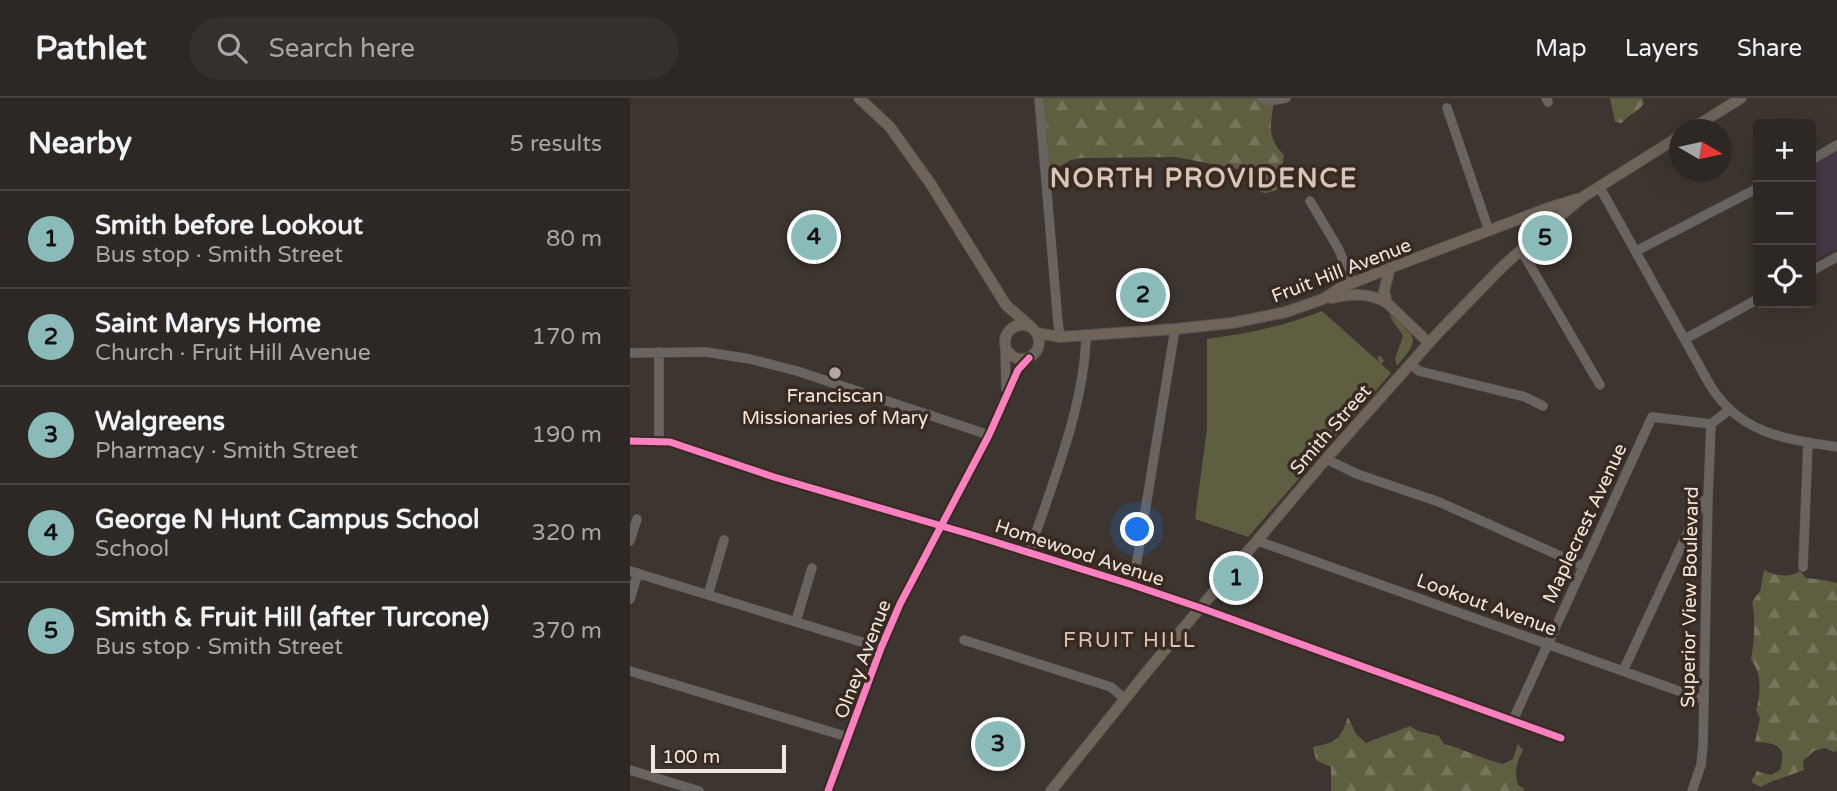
<!DOCTYPE html>
<html lang="en">
<head>
<meta charset="utf-8">
<style>
  body { margin:0; font-family:"Varela Round",sans-serif; background:#35302c; color:#f1f3f6 }
  .controls { position:absolute; right:21px; top:21px; display:grid; overflow:hidden; border-radius:7px; box-shadow:0 7px 28px #0002 }
  .controls button { width:63px; height:63px; display:grid; place-items:center; padding:0; border:0; border-bottom:2px solid #484441; background:#2d2824; color:#f1f3f6; font:35px sans-serif }
  .compass { position:absolute; left:1039px; top:21px; width:63px; height:63px; border-radius:50%; background:#2d2824; box-shadow:0 7px 28px #0002; rotate:99deg }
  .scale { position:absolute; left:21px; bottom:18px; width:135px; box-sizing:border-box; padding-left:7px; border:4px solid #f0e7e0; border-top:0; font-size:19px; line-height:24px; white-space:nowrap; color:#f0e7e0; -webkit-text-stroke:5px #382a20; paint-order:stroke }
  .you { position:absolute; left:508px; top:432px; width:24px; height:24px; margin:-18px; border:5px solid #fff; border-radius:50%; background:#1a73e8; box-shadow:0 0 0 10px #1a73e833 }
  .badge { display:grid; place-items:center; width:46px; height:46px; border-radius:50%; background:#8bbbb9; color:#111; font-size:23px; font-weight:700 }
  .pin { position:absolute; translate:-50% -50%; border:4px solid #fff; box-shadow:0 2px 7px #0006 }
  .list { margin:0; padding:0; list-style:none }
  h2 { display:flex; justify-content:space-between; align-items:center; height:91px; margin:0; padding:0 28px; font-size:30px }
  h2 small { font-size:23px; font-weight:400; color:#a7a6a6 }
  .list li { display:grid; grid-template-columns:46px 1fr auto; gap:21px; align-items:center; box-sizing:border-box; height:98px; padding:0 28px; border-top:2px solid #484441 }
  .list b { display:block; font-size:26px; white-space:nowrap }
  .list p { margin:0; font-size:23px; white-space:nowrap; color:#a7a6a6 }
  .list em { font-size:23px; font-style:normal; color:#a7a6a6 }
  .icon { flex:none; width:38px; height:38px; fill:none; stroke:currentColor; stroke-width:2; stroke-linecap:round; stroke-linejoin:round }
  .map { position:relative; flex:none; width:1207px; height:693px; overflow:hidden }
  header { display:flex; align-items:center; gap:42px; box-sizing:border-box; height:98px; padding:0 35px; background:#2d2824; border-bottom:2px solid #484441 }
  header strong { font-size:33px }
  nav { display:flex; gap:38px; margin-inline-start:auto; font-size:24px }
  .search { width:490px; height:63px; background:#35302c; display:flex; align-items:center; gap:18px; box-sizing:border-box; padding:0 24px; border-radius:38px; color:#a7a6a6; font-size:26px }
  main { display:flex }
  aside { flex:1; background:#2d2824 }
  .map>svg:first-child { display:block }
</style>
</head>
<body>
<header>
<strong>Pathlet</strong>
<div class="search"><svg class="icon" aria-label="search" viewBox="0 0 24 24"><circle cx="10" cy="10" r="6"/><path d="M15 15l6 6"/></svg>Search here</div>
<nav><a>Map</a><a>Layers</a><a>Share</a></nav>
</header>
<main>
<aside>
<h2>Nearby<small>5 results</small></h2>
<ul class="list">
<li><span class="badge">1</span><div><b>Smith before Lookout</b><p>Bus stop · Smith Street</p></div><em>80 m</em></li>
<li><span class="badge">2</span><div><b>Saint Marys Home</b><p>Church · Fruit Hill Avenue</p></div><em>170 m</em></li>
<li><span class="badge">3</span><div><b>Walgreens</b><p>Pharmacy · Smith Street</p></div><em>190 m</em></li>
<li><span class="badge">4</span><div><b>George N Hunt Campus School</b><p>School</p></div><em>320 m</em></li>
<li><span class="badge">5</span><div><b>Smith &amp; Fruit Hill (after Turcone)</b><p>Bus stop · Smith Street</p></div><em>370 m</em></li>
</ul>
</aside>
<div class="map">
<svg width="1207" height="693" viewBox="0 0 1207 693">
  <defs>
    <pattern id="forest-firs" width="22" height="20" patternUnits="userSpaceOnUse" patternTransform="scale(1.75)"><rect width="22" height="20" fill="#5d5f40"/><path d="M5 1l3.5 6h-7zM16 11l3.5 6h-7z" fill="#75765b"/></pattern>
  </defs>
  <rect width="100%" height="100%" fill="#3c3530"/>
  <path fill="#463946" d="M1207 52V150L1181 164V66Z"/>
  <path fill="#5d5f40" d="M692 213 749 264V263L747 260 750 257 754 263 751 266 761 275 618 439 565 421 577 330V241C617 236 654 228 692 213Z
    M760 216C786 240 792 239 767 268L765 261 773 238C770 230 761 225 760 216Z"/>
  <path fill="url(#forest-firs)" d="M405 0H631L644 3C641 25 636 39 654 57L649 91 636 95 630 94V86L625 80 613 72 546 59 452 60 441 62 428 69 412 70Z
    M980 0H1012L1014 5C1007 16 998 16 992 25L985 24Z
    M1134 472C1145 478 1160 480 1170 473L1176 480 1194 482 1207 485V653L1204 654 1194 650 1184 653 1173 663 1174 672 1138 685 1131 689 1121 684 1127 673 1141 677 1150 672C1157 648 1148 645 1125 644L1130 620 1126 612C1131 597 1132 574 1121 562 1124 545 1126 521 1122 504L1130 493Z
    M718 619 726 636 736 645 780 628 788 633 809 638 814 646C834 651 852 661 873 666L883 661 888 646 893 652C887 663 884 675 888 687L895 691 892 693H701V669L686 662 683 649C707 644 710 642 718 619Z"/>
  <g fill="none" stroke-linecap="round" stroke-linejoin="round">
    <defs>
      <path id="minor" d="M409 0 428 225 430 239
        M632 0 639 3 656 0
        M916 0 918 4
        M817 10 859 133
        M1181 62 1207 47
        M969 88 1080 287C1110 336 1155 341 1207 349
        M680 103 708 150 723 185
        M891 152 970 287
        M1006 153 1128 90
        M1181 173 1207 159
        M1055 241 1128 201
        M375 246 376 291
        M29 254V342
        M0 255 76 254 120 261 167 273 359 337
        M780 266 789 273 895 299 913 308
        M0 343 40 344 144 379 346 438 503 487 571 510 931 640
        M696 361 727 376 809 404 953 468
        M0 443 7 421
        M628 443 1074 602
        M399 455C421 389 455 307 456 237
        M1173 469 1178 344
        M0 473 251 550
        M503 487 545 231
        M78 497 94 442
        M0 501 8 475
        M166 523 182 470
        M334 542 481 589 495 601
        M0 573 218 639
        M993 573 1070 408 1078 399
        M883 622 1022 319 1081 326
        M0 672 69 693
        M198 693 251 550 270 506 359 337 388 272 399 260
        M1062 693 1071 667 1073 648 1078 399 1081 326 1099 312"/>
      <path id="major" d="M229 0 260 29 300 85 376 207 400 228
        M1060 32 1111 0
        M701 200C721 196 739 194 757 205L799 245
        M757 205 754 193 760 170
        M375 244a17 17 0 1 1 34 0a17 17 0 1 1-34 0Z
        M407 235 430 239 545 231 602 225 656 214 693 201 710 190 760 170 918 110 947 101
        M421 693 519 571 582 496 696 361 807 236 872 169 925 122 953 99 1050 38"/>
    </defs>
    <use href="#minor" stroke="#58524d" stroke-width="10"/>
    <use href="#major" stroke="#58524d" stroke-width="12"/>
    <use href="#minor" stroke="#696460" stroke-width="9"/>
    <use href="#major" stroke="#6e6459" stroke-width="10"/>
    <defs>
      <path id="cycleway" d="M0 343 40 344 144 379 346 438 503 487 571 510 931 640
        M198 693 251 550 270 506 359 337 388 272 399 260"/>
    </defs>
    <use href="#cycleway" stroke="#382a20" stroke-width="11"/>
    <use href="#cycleway" stroke="#ff80c0" stroke-width="7"/>
  </g>
  <circle fill="#b1a9a2" stroke="#382a20" stroke-width="2.5" cx="205" cy="275" r="7"/>
  <g text-anchor="middle" stroke-width="7" stroke-linejoin="round" paint-order="stroke">
    <g font-size="19" fill="#f0e7e0" stroke="#382a20">
      <text transform="translate(711 172) rotate(-21)" y="7">Fruit Hill Avenue</text>
      <text transform="translate(700 331) rotate(-49)" y="7">Smith Street</text>
      <text transform="translate(954 425) rotate(-65)" y="7">Maplecrest Avenue</text>
      <text transform="translate(450 454) rotate(18)" y="7">Homewood Avenue</text>
      <text transform="translate(1059 499) rotate(-89)" y="7">Superior View Boulevard</text>
      <text transform="translate(857 506) rotate(20)" y="7">Lookout Avenue</text>
      <text transform="translate(232 561) rotate(-69)" y="7">Olney Avenue</text>
    </g>
    <g font-size="19" fill="#f0e7e0" stroke="#382a20">
      <text x="205" y="304">Franciscan<tspan x="205" dy="22">Missionaries of Mary</tspan></text>
    </g>
    <g font-size="21" letter-spacing="2" fill="#d6c5b8" stroke="#382a20">
      <text x="500" y="549">FRUIT HILL</text>
    </g>
    <g font-size="26" font-weight="bold" letter-spacing="2" fill="#d6c5b8" stroke="#382a20">
      <text x="574" y="89">NORTH PROVIDENCE</text>
    </g>
  </g>
</svg>
<div class="controls">
<button>+</button>
<button>−</button>
<button><svg class="icon" aria-label="locate" viewBox="0 0 24 24"><circle cx="12" cy="12" r="6"/><path d="M12 2v4M12 18v4M2 12h4M18 12h4"/></svg></button>
</div>
<svg class="compass" viewBox="-18 -18 36 36"><path d="M0-13l5 13h-10z" fill="#e53935"/><path d="M0 13l5-13h-10z" fill="#a7a6a6"/></svg>
<div class="scale">100 m</div>
<div class="you"></div>
<div class="pin badge" style="left:606px;top:480px">1</div>
<div class="pin badge" style="left:513px;top:197px">2</div>
<div class="pin badge" style="left:368px;top:646px">3</div>
<div class="pin badge" style="left:184px;top:139px">4</div>
<div class="pin badge" style="left:915px;top:140px">5</div>
</div>
</main>
</body>
</html>
